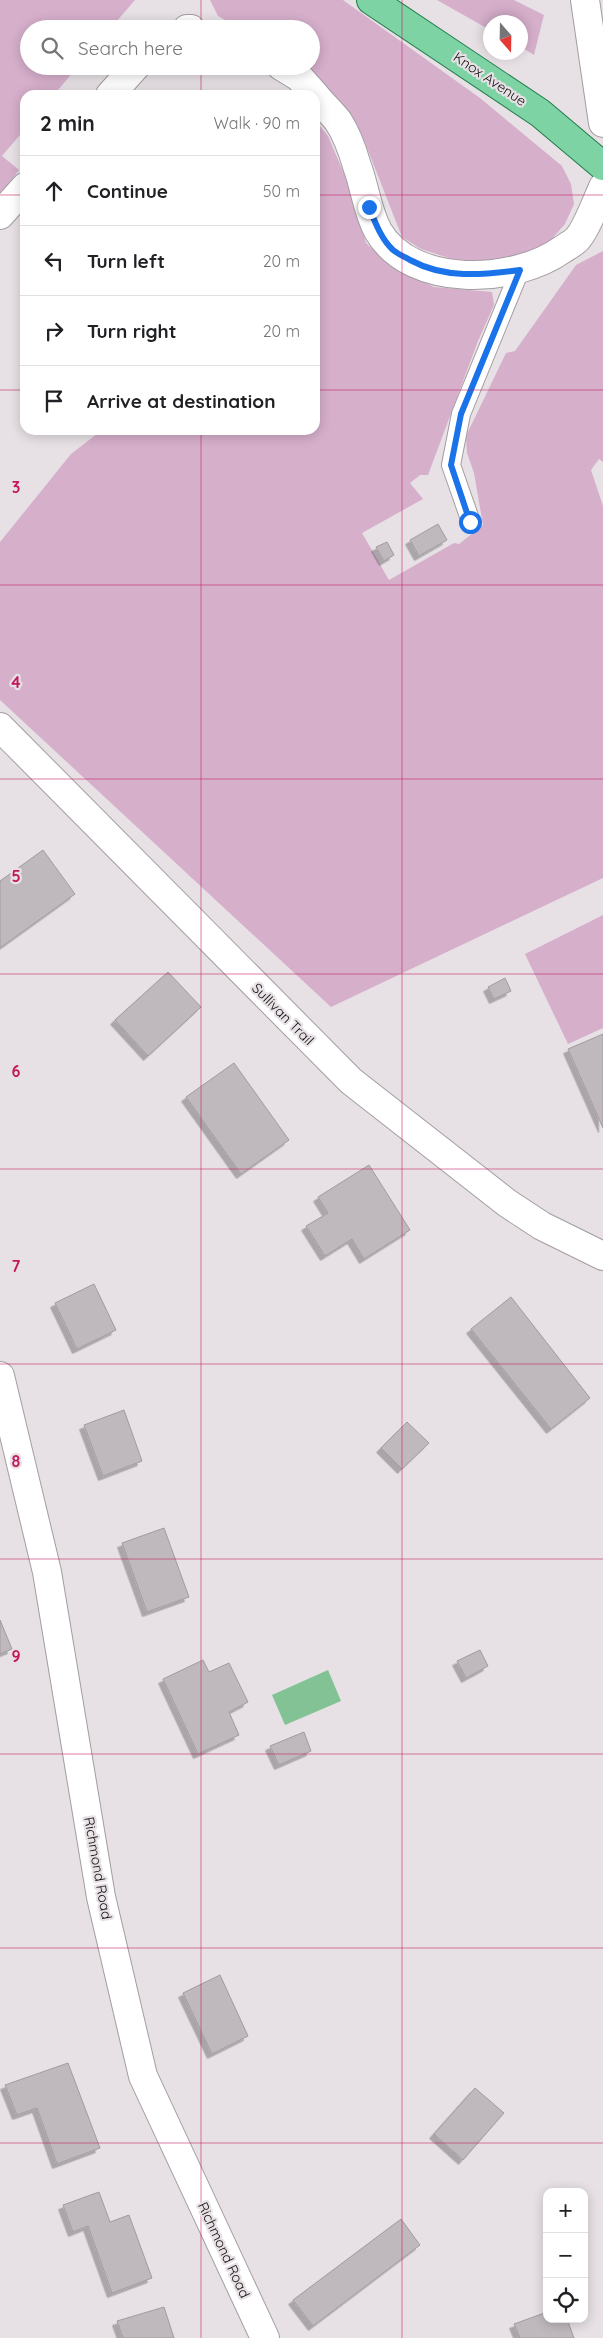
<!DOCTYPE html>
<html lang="en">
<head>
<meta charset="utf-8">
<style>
  body { margin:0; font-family:Quicksand,sans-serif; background:#f2f2f2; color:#202124 }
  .controls { position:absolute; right:15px; bottom:15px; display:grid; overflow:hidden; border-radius:10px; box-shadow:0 2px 12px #0003 }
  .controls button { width:45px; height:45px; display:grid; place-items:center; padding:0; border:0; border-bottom:1px solid #e0e0e0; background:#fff; color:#202124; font:25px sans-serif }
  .compass { position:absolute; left:483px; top:15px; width:45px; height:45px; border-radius:50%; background:#fff; box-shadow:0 2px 12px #0003; rotate:160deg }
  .stop { position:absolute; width:15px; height:15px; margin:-11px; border:4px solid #1a73e8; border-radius:50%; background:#fff }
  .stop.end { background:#1a73e8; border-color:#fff; box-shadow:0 1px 5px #0008 }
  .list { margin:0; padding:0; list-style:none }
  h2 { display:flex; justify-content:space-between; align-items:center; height:65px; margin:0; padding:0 20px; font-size:21px }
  h2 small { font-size:16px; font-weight:400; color:#757577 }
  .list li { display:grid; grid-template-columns:32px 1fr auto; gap:15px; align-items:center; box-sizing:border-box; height:70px; padding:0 20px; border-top:1px solid #e0e0e0 }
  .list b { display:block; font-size:19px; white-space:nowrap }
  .list em { font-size:16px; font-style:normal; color:#757577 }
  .icon { flex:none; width:28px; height:28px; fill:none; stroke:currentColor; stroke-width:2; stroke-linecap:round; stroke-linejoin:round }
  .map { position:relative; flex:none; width:603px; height:2338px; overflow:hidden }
  .search { position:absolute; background:#fff; box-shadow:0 2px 12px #0003; left:20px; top:20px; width:300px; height:55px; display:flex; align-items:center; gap:12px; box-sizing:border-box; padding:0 18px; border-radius:28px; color:#757577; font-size:19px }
  .panel { position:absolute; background:#fff; box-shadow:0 2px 12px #0003; left:20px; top:90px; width:300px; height:345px; border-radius:15px }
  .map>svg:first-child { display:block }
</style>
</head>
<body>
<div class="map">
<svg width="603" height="2338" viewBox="0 0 603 2338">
  <defs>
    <filter id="shadow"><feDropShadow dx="-4.5" dy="4.5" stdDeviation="0" flood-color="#0004"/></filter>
  </defs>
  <rect width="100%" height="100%" fill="#e7e1e5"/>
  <path fill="#d6afcb" d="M0 0H135L110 29H29V66H78L54 95H25V129L2 156 19 170 0 195Z
    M210 0H343L480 98 562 166 571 184 574 204 565 224 550 241 522 254 489 262 455 260 421 249 402 237 362 135C348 109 326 84 302 66H311V29H241L218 16Z
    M437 0H514L544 15 534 55 521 47 520 22H490V30Z
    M315 120 328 136 348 183 366 243 390 266 434 287 492 292 494 305 478 341 428 475H420L410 483 423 499 362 533 389 580 454 543 459 544 483 525 474 473 467 453 466 436 506 353 515 351 576 265 603 251V462L599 459 591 470 603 506V878L331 1007 0 700V542L71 454 102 430H315Z
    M603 915V1028L568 1044 525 954Z"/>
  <path fill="#82c295" d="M328 1670 341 1701 285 1725 272 1695Z"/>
  <path fill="#bfb9bd" stroke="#a19b9f" filter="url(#shadow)" d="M438 524 447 540 419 556 410 540Z
    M387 542 394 555 384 561 376 547Z
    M43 850 75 894 0 948V881Z
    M168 972 201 1007 148 1056 115 1020Z
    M505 978 511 991 494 999 488 987Z
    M603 1034V1128L568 1049Z
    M234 1063 289 1140 241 1174 186 1097Z
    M369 1165 410 1230 364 1259 352 1239 325 1256 306 1226 328 1213 318 1197Z
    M94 1284 116 1330 77 1349 55 1303Z
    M511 1297 590 1398 551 1429 471 1329Z
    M124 1410 142 1461 103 1476 84 1425Z
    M407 1422 429 1443 402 1469 381 1448Z
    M164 1528 189 1597 147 1612 122 1543Z
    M0 1620 12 1649 0 1654Z
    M480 1650 488 1666 466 1678 457 1661Z
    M203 1660 209 1672 229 1663 248 1702 229 1712 239 1735 198 1754 163 1679Z
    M304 1732 311 1751 279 1765 270 1746Z
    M220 1975 248 2036 212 2054 183 1993Z
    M68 2063 100 2148 57 2164 37 2108 17 2115 5 2085Z
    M475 2088 504 2113 463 2160 434 2134Z
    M99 2192 110 2222 129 2215 152 2278 112 2293 88 2226 73 2232 63 2205Z
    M401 2219 420 2245 313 2326 293 2300Z
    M164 2307 174 2338H123L117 2321Z
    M547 2312V2319H567L574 2338H520L514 2324Z"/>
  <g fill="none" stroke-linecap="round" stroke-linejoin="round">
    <defs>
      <path id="service" d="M471 522 451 465 461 414 520 270"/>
      <path id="minor" d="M585 0 603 123
        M187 29H191
        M281 66 299 77 315 95
        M110 95 136 66
        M315 95C322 104 331 112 338 121 346 133 353 152 357 166 365 187 367 211 378 231 412 289 515 284 563 249 568 246 575 242 578 238 587 228 597 200 603 187
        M0 215 25 187
        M0 727 351 1081 507 1203 542 1226 603 1256"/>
      <path id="tertiary" d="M0 1376 47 1572 101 1897 143 2076 265 2338"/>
      <path id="primary" d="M371 0 540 113 603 166"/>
    </defs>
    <use href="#service" stroke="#a39da1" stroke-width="20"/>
    <use href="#minor" stroke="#a39da1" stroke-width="30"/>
    <use href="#tertiary" stroke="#a39da1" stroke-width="30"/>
    <use href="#primary" stroke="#207b49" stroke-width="30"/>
    <use href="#service" stroke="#fff" stroke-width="18"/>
    <use href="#minor" stroke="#fff" stroke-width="28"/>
    <use href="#tertiary" stroke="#fff" stroke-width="28"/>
    <use href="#primary" stroke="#7ed3a4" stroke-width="28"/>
  </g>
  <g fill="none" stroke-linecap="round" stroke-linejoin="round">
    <path stroke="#1a73e8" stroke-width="6" d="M369 207C375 222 381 239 393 250 398 254 405 257 410 260 445 279 482 275 520 270L461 414 451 465 470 522"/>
  </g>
  <path fill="none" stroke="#c2185b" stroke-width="1" stroke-opacity="0.55" d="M201 0V29M402 0V2338M201 66V95M0 195H25M315 195H603M0 390H25M315 390H603M201 430V2338M0 585H603M0 779H603M0 974H603M0 1169H603M0 1364H603M0 1559H603M0 1754H603M0 1948H603M0 2143H603"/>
  <g text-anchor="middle" stroke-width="4.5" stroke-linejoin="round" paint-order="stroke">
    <g font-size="14" fill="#121011" stroke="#e7e1e5">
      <text transform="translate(490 79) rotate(34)" y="5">Knox Avenue</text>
      <text transform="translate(283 1014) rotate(45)" y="5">Sullivan Trail</text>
      <text transform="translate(98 1868) rotate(80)" y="5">Richmond Road</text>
      <text transform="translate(224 2250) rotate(65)" y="5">Richmond Road</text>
    </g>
  </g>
  <g font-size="16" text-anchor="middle" font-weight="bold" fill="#c2185b" stroke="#e7e1e5" stroke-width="4.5" stroke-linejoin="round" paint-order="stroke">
    <text x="16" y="493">3</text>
    <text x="16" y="688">4</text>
    <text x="16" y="882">5</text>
    <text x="16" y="1077">6</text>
    <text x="16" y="1272">7</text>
    <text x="16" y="1467">8</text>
    <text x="16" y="1662">9</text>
  </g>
</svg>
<div class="controls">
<button>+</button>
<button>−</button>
<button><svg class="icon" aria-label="locate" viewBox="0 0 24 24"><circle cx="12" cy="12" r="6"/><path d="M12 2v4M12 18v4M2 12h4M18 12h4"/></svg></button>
</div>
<svg class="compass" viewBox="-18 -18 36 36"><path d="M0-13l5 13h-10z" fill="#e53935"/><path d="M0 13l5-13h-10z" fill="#757577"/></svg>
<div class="stop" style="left:470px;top:522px"></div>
<div class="stop end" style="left:369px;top:207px"></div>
<div class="search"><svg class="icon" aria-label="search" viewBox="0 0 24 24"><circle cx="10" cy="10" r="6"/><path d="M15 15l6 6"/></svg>Search here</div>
<section class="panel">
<h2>2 min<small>Walk · 90 m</small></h2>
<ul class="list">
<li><svg class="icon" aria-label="ahead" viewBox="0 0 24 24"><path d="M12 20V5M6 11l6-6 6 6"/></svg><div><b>Continue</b></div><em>50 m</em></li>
<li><svg class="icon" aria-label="left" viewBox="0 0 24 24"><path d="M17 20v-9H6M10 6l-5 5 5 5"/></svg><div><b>Turn left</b></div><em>20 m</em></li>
<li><svg class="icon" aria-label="right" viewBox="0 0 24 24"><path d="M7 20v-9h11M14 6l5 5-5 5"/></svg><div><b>Turn right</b></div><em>20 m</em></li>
<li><svg class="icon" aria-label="arrive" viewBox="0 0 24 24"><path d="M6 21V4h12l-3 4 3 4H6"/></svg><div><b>Arrive at destination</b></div></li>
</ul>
</section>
</div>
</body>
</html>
